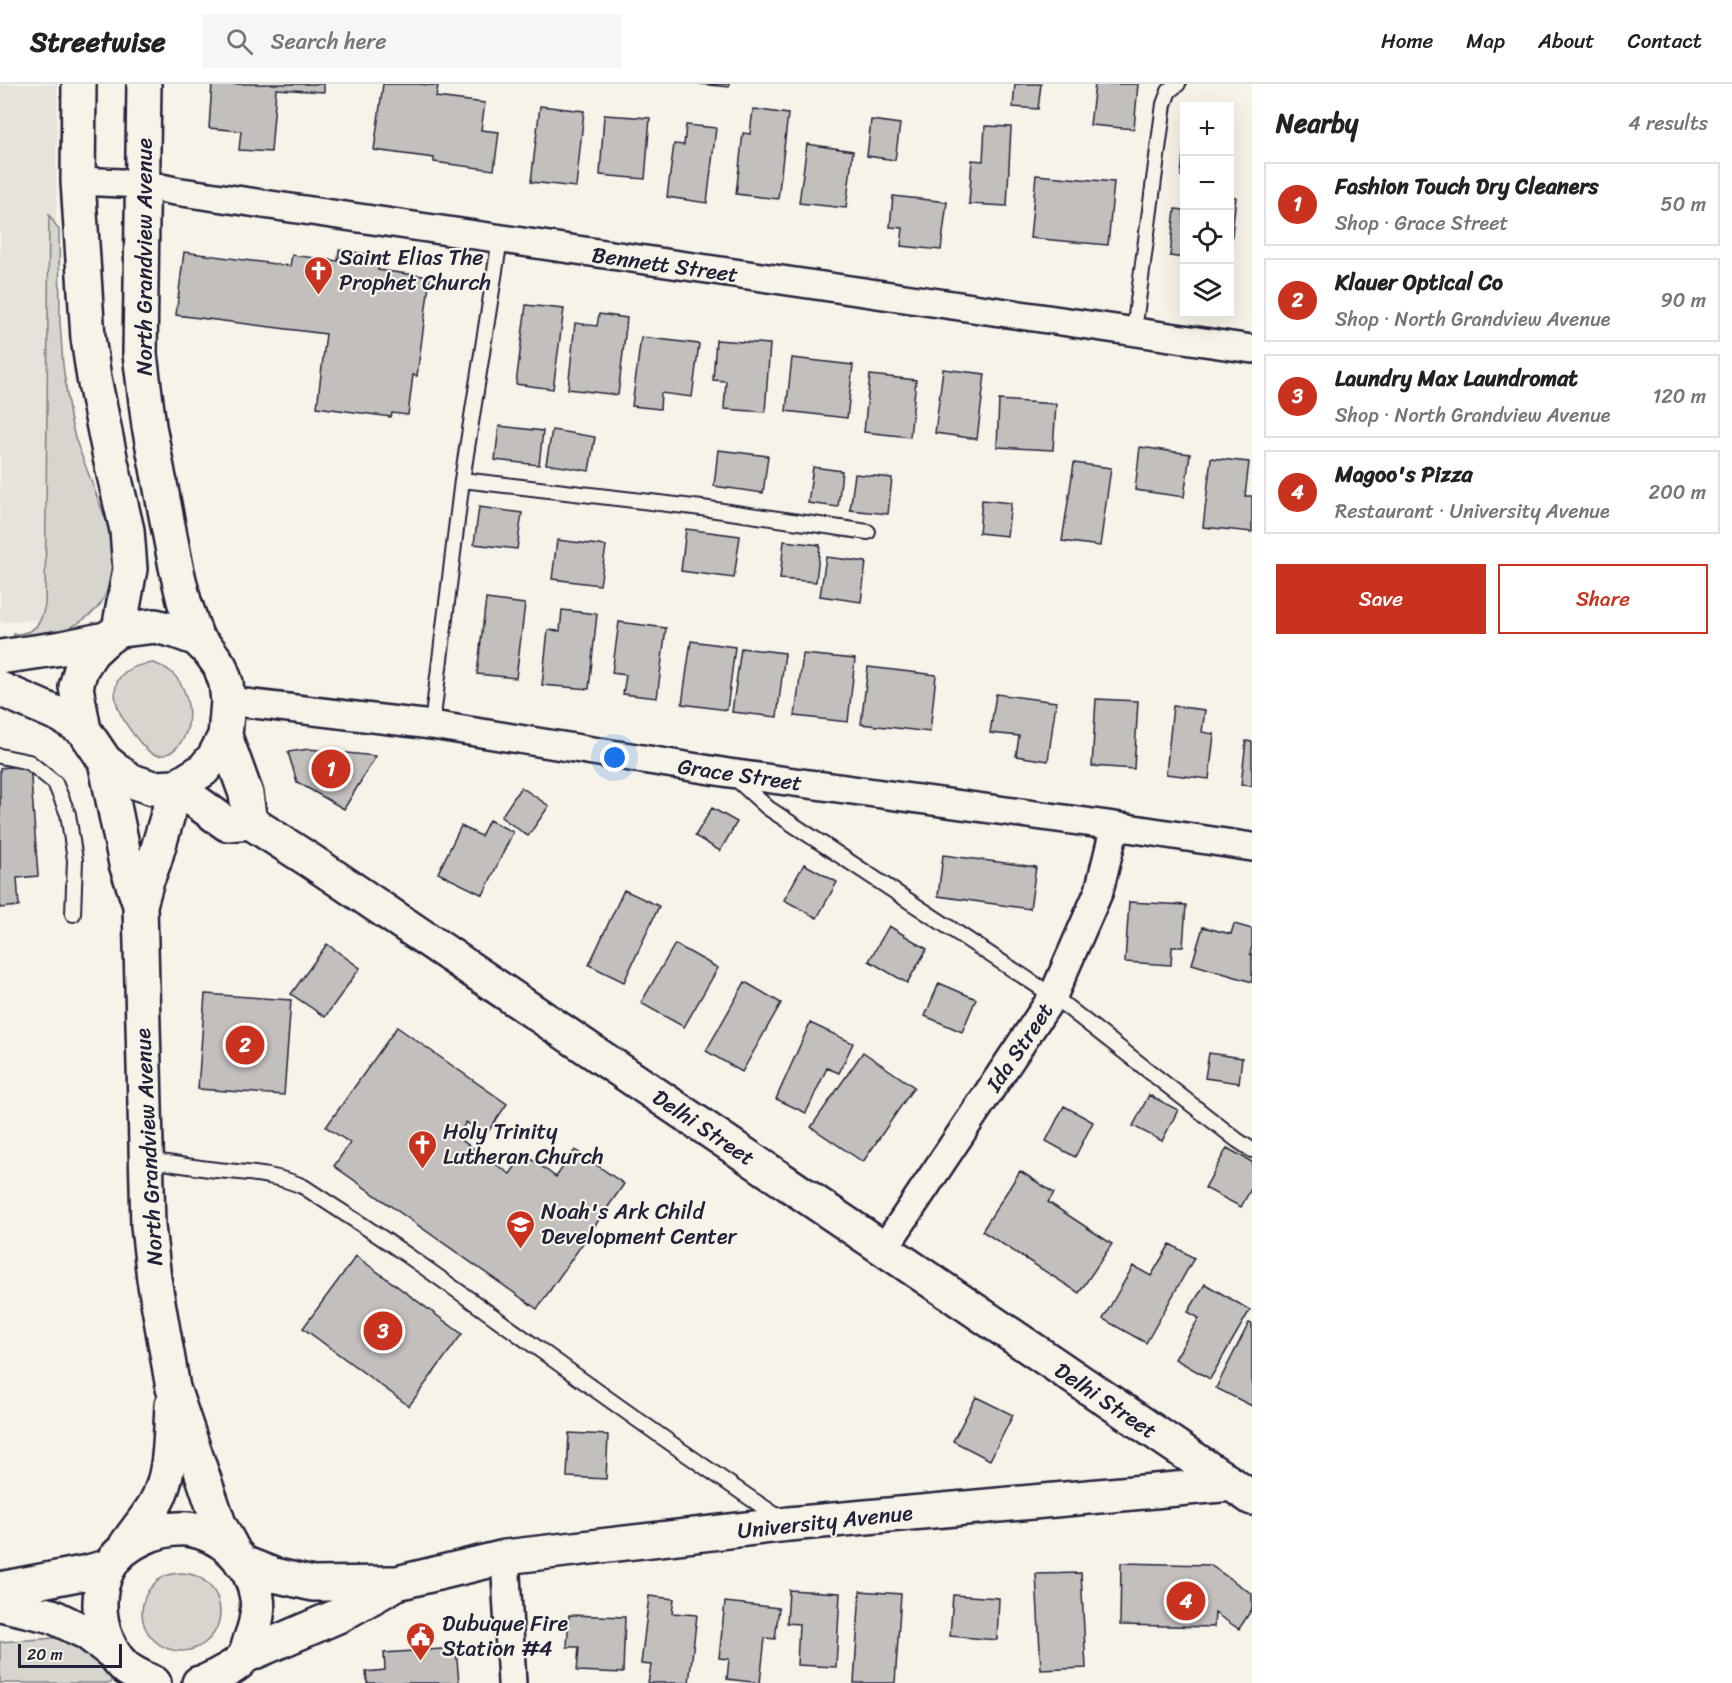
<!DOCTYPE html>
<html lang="en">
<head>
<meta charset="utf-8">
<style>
  body { margin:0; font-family:Sriracha,sans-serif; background:#f6f6f6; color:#222 }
  .controls { position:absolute; right:18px; top:18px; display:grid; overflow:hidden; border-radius:0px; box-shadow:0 6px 24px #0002 }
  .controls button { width:54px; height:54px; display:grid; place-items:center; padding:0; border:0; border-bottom:2px solid #e0e0e0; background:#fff; color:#222; font:30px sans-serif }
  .scale { position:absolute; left:18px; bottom:15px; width:104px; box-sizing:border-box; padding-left:6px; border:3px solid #22223b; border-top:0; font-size:16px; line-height:21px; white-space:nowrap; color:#22223b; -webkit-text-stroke:4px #f7f3e8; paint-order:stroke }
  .you { position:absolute; left:615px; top:674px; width:21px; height:21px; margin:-15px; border:4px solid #fff; border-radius:50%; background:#1a73e8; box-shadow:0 0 0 9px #1a73e833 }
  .badge { display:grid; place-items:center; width:39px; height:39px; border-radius:50%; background:#c8321e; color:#fff; font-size:20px; font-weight:700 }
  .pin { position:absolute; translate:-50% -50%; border:3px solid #fff; box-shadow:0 2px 6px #0006 }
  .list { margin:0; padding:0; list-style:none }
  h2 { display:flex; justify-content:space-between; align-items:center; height:78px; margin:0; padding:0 24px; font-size:26px }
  h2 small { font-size:20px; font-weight:400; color:#767676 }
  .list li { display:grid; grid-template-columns:39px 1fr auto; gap:18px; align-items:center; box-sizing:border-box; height:84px; margin:0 12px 12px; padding:0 12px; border:2px solid #e0e0e0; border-radius:0px }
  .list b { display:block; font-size:22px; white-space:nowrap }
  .list p { margin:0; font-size:20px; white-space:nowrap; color:#767676 }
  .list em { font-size:20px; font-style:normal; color:#767676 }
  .actions { display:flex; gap:12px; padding:18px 24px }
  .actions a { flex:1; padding:14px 0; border:2px solid #c8321e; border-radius:0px; text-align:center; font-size:21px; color:#c8321e }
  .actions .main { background:#c8321e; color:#fff }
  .icon { flex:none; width:33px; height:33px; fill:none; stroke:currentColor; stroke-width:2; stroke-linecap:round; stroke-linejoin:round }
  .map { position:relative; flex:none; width:1252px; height:1599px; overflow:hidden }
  header { display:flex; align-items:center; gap:36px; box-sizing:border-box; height:84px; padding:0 30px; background:#fff; border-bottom:2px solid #e0e0e0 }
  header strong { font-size:28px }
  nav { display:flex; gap:33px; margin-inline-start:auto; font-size:21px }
  .search { width:420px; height:54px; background:#f6f6f6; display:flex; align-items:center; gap:15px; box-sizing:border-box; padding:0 21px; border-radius:0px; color:#767676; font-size:22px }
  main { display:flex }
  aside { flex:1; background:#fff }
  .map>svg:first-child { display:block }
</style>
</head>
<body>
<header>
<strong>Streetwise</strong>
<div class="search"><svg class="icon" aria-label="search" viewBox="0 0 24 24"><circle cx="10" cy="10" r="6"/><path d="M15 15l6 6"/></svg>Search here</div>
<nav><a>Home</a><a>Map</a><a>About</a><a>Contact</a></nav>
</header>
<main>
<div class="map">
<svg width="1252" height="1599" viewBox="0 0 1252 1599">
  <rect width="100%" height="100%" fill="#f7f3e8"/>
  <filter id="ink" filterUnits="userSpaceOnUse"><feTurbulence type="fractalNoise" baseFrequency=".0167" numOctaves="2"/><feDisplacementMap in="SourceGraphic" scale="12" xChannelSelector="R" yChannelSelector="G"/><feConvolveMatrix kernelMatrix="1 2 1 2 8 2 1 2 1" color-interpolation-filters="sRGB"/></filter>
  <g filter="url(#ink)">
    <path fill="#e7e3db" d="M0 0H57L54 516 38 536 0 538Z"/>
    <path fill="#d8d5cf" stroke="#7d7c85" stroke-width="1.5" d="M49 131 59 146 60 238 63 281 70 333 75 354 110 447C114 467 113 501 101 519 95 529 76 542 64 546 48 551 31 553 14 555V550C35 550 41 540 45 521Z
      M153 579C159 581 165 583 170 587 190 604 196 642 178 662 172 669 162 674 153 670 146 667 139 657 134 651 109 619 103 584 153 579Z
      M142 1528a39 39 0 1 1 78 0a39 39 0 1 1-78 0Z
      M110 1550 111 1599H0V1558Z"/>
    <path fill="#c2bfbd" stroke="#22223b" stroke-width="1.5" d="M212 0H324V8L276 5 271 68 239 66 241 47 209 44Z
      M383 0H419L438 2 436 13 485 19 481 46 499 48 494 86 434 78V74L374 66Z
      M699 0H729V3Z
      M1015 0H1041L1038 25 1013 23Z
      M1095 0H1138L1134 45 1090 41Z
      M540 22 584 27 576 103 531 98Z
      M753 25 788 30 778 115 736 110 743 49 750 50Z
      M604 31 650 34 645 95 600 91Z
      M871 36 900 40 895 76 867 72Z
      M686 41 716 44 707 119 667 113 674 60 684 61Z
      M985 42 1011 43 1007 122 969 120 972 76 983 77Z
      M807 60 853 67 846 124 799 119Z
      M1184 60V92H1181Z
      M1036 91 1114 98 1108 161 1030 154Z
      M893 112 947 118 941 166 901 162 903 144 890 143Z
      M1230 112 1236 113 1230 170Z
      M1175 125 1184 126V174L1170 172Z
      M339 166 380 172 378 186 430 193 417 292 413 291 408 331 392 329 391 333 317 323 326 250 176 231 184 168 290 182 292 171 338 177Z
      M526 221 564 225 553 305 516 300Z
      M599 230 627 234 618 311 568 305 575 239 597 242Z
      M641 253 699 260 692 313 661 309 660 325 632 322Z
      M716 256 770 260 765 328 724 325 726 297 713 296Z
      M792 274 853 281 847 334 786 327Z
      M943 285 985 290 977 355 935 349Z
      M870 291 916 296 910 353 864 348Z
      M999 316 1056 320 1053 366 997 363Z
      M499 342 543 347 539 381 495 376Z
      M552 346 595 353 589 387 546 380Z
      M1140 363 1190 370 1184 413 1135 406Z
      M718 366 768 372 763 409 714 402Z
      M1211 374 1249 378 1245 412H1252V448L1203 443Z
      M1074 379 1111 384 1100 462 1062 457Z
      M813 383 842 387 838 423 808 419Z
      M855 390 892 394 888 430 850 426Z
      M982 416 1011 419 1007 452 979 449Z
      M479 423 522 429 517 465 474 460Z
      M686 445 740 452 734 494 681 487Z
      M557 456 606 462 600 501 552 495Z
      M784 457 820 461 816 498 780 495Z
      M826 473 866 478 861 518 820 512Z
      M486 515 525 520 516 594 477 590Z
      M562 526 597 530 589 605 542 601 548 546 560 547Z
      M619 538 666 544 657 614 623 610 626 591 612 589Z
      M691 557 735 563 727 626 682 620Z
      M741 564 785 569 777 633 732 628Z
      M803 570 855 575 848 638 795 632Z
      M868 583 936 591 930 648 861 640Z
      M996 610 1056 618 1048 677 1016 672 1019 652 990 649Z
      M1096 615 1138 617 1134 685 1092 682Z
      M1173 622 1205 626 1202 648 1214 650 1209 695 1166 690Z
      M1246 657 1252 658V702L1241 701Z
      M309 665 376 672 344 725 297 698 288 668Z
      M30 681 38 792 17 794 19 822 0 824V684Z
      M521 703 549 722 528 752 501 733Z
      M712 724 737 738 720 767 695 752Z
      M489 736 513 748 483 811 438 789 461 742 481 752Z
      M943 771 1036 783 1030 825 938 812Z
      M804 780 837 798 817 834 784 816Z
      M624 806 659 822 624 898 589 881Z
      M1129 818 1186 821 1183 863H1172L1171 881 1125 878Z
      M1234 840 1252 845V862L1250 870H1252V898L1192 880 1203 843 1231 850Z
      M889 842 927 865 907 899 869 877Z
      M327 860 360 884 325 933 291 910Z
      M675 860 718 884 684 943 641 919Z
      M745 898 781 919 742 988 706 967Z
      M939 899 976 915 962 948 925 932Z
      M205 910 291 916 284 1011 198 1005Z
      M810 939 853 959 839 989 827 984 806 1029 776 1015Z
      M397 943 507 1020 485 1052 466 1038 457 1053 510 1090 524 1070 556 1093 575 1066 624 1100 537 1225 334 1082 350 1059 326 1043Z
      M863 968 914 1003 863 1078 811 1043Z
      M1209 969 1242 974 1239 999 1205 994Z
      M1149 1011 1178 1026 1162 1057 1133 1042Z
      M1064 1022 1093 1038 1075 1073 1046 1057Z
      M1227 1064 1252 1078V1103L1241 1123 1205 1104Z
      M1020 1087 1054 1109 1048 1118 1112 1160 1079 1209 982 1147Z
      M1170 1160 1194 1174 1146 1259 1103 1235 1133 1182 1151 1192Z
      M356 1172 462 1250 409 1322 303 1244Z
      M1205 1200 1250 1226 1210 1295 1175 1275 1199 1234 1188 1228Z
      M1249 1239 1252 1240V1322L1216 1304Z
      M976 1313 1013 1331 990 1376 953 1357Z
      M569 1349 608 1351 606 1395 567 1393Z
      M1121 1479 1210 1481 1252 1510V1525L1239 1545 1215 1529 1214 1543 1120 1541Z
      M1081 1489 1086 1584 1041 1586 1036 1490Z
      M789 1506 840 1509 836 1583 797 1581 799 1540 787 1539Z
      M860 1507 901 1510 895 1599H854Z
      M953 1511 999 1514 997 1556 950 1552Z
      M649 1512 674 1515 672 1529 697 1531 689 1599H648L651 1581 641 1580Z
      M725 1518 779 1524 775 1555 765 1554 760 1599 727 1595 729 1575 719 1574Z
      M569 1531 625 1533 623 1589 577 1587 579 1563H567Z
      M456 1564 459 1599H367L366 1588 385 1586 384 1569Z"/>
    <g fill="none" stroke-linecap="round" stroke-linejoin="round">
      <defs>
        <path id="service" d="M1134 247 1164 20 1169 7 1178 0
          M462 396 702 424 868 448
          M432 641 462 396 500 155
          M0 672 29 678 55 699 68 730 75 776 73 830
          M735 694 768 724 1053 912 1237 1056 1252 1066
          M147 1075C170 1080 193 1083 217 1086 247 1089 276 1090 304 1103 340 1127 378 1150 414 1176 537 1262 657 1353 783 1436"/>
        <path id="minor" d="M78 97 142 100 175 107 1252 265
          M228 617 432 641 729 689 1115 742 1252 763
          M883 1166 1053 912 1099 807 1115 742
          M505 1473 512 1599"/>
        <path id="tertiary" d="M0 573 62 564 106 555
          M0 605 60 631 84 646"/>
        <path id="secondary" d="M79 0 78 97 88 254 94 294 111 378 127 446 130 485 119 546
          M144 0 140 270 149 342 176 483 184 517 197 555
          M155 542 175 547 197 555 210 568 220 582 226 599 228 617 225 652 214 673 203 686 176 703 153 704 129 696 105 677 84 646 76 603 81 585 92 568 106 555 119 546Z
          M225 652 246 710 250 738 311 777 1252 1414
          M105 677 126 780 140 821
          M176 703 154 778 147 796 140 821 148 1142 154 1195 173 1304 219 1440 233 1466
          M176 703 227 740 250 738
          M126 1461C135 1448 145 1436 154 1422 172 1392 170 1355 172 1321
          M241 1478 274 1491 313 1500 392 1499
          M0 1505 88 1488 110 1482
          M0 1520 52 1532 87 1549 113 1569
          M245 1572 340 1531 397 1499 505 1473 789 1440 1232 1400
          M154 1599C145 1595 134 1590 126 1584 100 1560 92 1515 109 1483 123 1458 160 1443 187 1445 222 1449 252 1479 257 1514 259 1527 256 1541 251 1554 249 1559 248 1566 245 1571 240 1580 228 1586 220 1590 213 1594 207 1598 199 1599"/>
      </defs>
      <use href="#service" stroke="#22223b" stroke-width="18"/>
      <use href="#minor" stroke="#22223b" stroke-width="32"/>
      <use href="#tertiary" stroke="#22223b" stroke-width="38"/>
      <use href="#secondary" stroke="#22223b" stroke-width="38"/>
      <use href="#service" stroke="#f7f3e8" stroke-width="14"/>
      <use href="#minor" stroke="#f7f3e8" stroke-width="27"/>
      <use href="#tertiary" stroke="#f7f3e8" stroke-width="33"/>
      <use href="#secondary" stroke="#f7f3e8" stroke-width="33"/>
    </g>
  </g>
  <defs>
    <symbol id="church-pin" viewBox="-11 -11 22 30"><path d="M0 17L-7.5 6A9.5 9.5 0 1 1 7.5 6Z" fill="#c8321e" stroke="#f7f3e8"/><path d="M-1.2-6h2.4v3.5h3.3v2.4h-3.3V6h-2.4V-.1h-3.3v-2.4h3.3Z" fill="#fff"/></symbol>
    <symbol id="school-pin" viewBox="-11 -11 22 30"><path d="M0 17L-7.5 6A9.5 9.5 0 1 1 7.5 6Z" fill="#c8321e" stroke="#f7f3e8"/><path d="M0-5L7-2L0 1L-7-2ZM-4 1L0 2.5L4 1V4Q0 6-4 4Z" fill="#fff"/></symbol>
    <symbol id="civic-pin" viewBox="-11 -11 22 30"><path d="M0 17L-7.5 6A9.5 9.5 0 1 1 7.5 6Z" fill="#c8321e" stroke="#f7f3e8"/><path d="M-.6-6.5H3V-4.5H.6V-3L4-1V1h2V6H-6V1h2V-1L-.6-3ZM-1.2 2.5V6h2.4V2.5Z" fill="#fff"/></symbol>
  </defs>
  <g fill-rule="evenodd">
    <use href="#church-pin" x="302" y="170" width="33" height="45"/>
    <use href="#church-pin" x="406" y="1044" width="33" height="45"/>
    <use href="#school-pin" x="504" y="1124" width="33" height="45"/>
    <use href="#civic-pin" x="404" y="1536" width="33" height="45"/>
  </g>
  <g text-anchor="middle" stroke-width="4.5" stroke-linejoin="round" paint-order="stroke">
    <g font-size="22" fill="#22223b" stroke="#f7f3e8">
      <text transform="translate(144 173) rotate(-90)" y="8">North Grandview Avenue</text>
      <text transform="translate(665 180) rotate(8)" y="8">Bennett Street</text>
      <text transform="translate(740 690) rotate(8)" y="8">Grace Street</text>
      <text transform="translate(1019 963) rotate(-56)" y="8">Ida Street</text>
      <text transform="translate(704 1043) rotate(34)" y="8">Delhi Street</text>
      <text transform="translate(148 1063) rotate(-93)" y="8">North Grandview Avenue</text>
      <text transform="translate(1106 1316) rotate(34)" y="8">Delhi Street</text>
      <text transform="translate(825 1437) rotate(-6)" y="8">University Avenue</text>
    </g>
    <g font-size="22" fill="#22223b" stroke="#f7f3e8" text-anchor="start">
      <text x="339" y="181">Saint Elias The<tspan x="339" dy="25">Prophet Church</tspan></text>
      <text x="443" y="1055">Holy Trinity<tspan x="443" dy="25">Lutheran Church</tspan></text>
      <text x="541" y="1135">Noah's Ark Child<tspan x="541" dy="25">Development Center</tspan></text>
      <text x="442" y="1547">Dubuque Fire<tspan x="442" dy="25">Station #4</tspan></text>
    </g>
  </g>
</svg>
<div class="controls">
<button>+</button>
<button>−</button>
<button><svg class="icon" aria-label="locate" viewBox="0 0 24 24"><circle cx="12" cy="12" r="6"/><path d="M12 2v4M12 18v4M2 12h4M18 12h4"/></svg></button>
<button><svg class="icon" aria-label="layers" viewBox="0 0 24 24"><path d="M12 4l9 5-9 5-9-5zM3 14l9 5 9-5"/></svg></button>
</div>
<div class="scale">20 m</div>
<div class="you"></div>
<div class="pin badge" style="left:331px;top:685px">1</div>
<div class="pin badge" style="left:245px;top:961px">2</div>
<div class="pin badge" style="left:383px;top:1247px">3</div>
<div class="pin badge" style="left:1186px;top:1517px">4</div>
</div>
<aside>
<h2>Nearby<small>4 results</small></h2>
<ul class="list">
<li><span class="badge">1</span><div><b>Fashion Touch Dry Cleaners</b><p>Shop · Grace Street</p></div><em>50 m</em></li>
<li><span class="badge">2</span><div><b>Klauer Optical Co</b><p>Shop · North Grandview Avenue</p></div><em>90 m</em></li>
<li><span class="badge">3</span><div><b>Laundry Max Laundromat</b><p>Shop · North Grandview Avenue</p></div><em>120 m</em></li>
<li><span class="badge">4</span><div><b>Magoo's Pizza</b><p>Restaurant · University Avenue</p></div><em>200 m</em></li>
</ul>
<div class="actions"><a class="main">Save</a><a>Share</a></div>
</aside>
</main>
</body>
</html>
